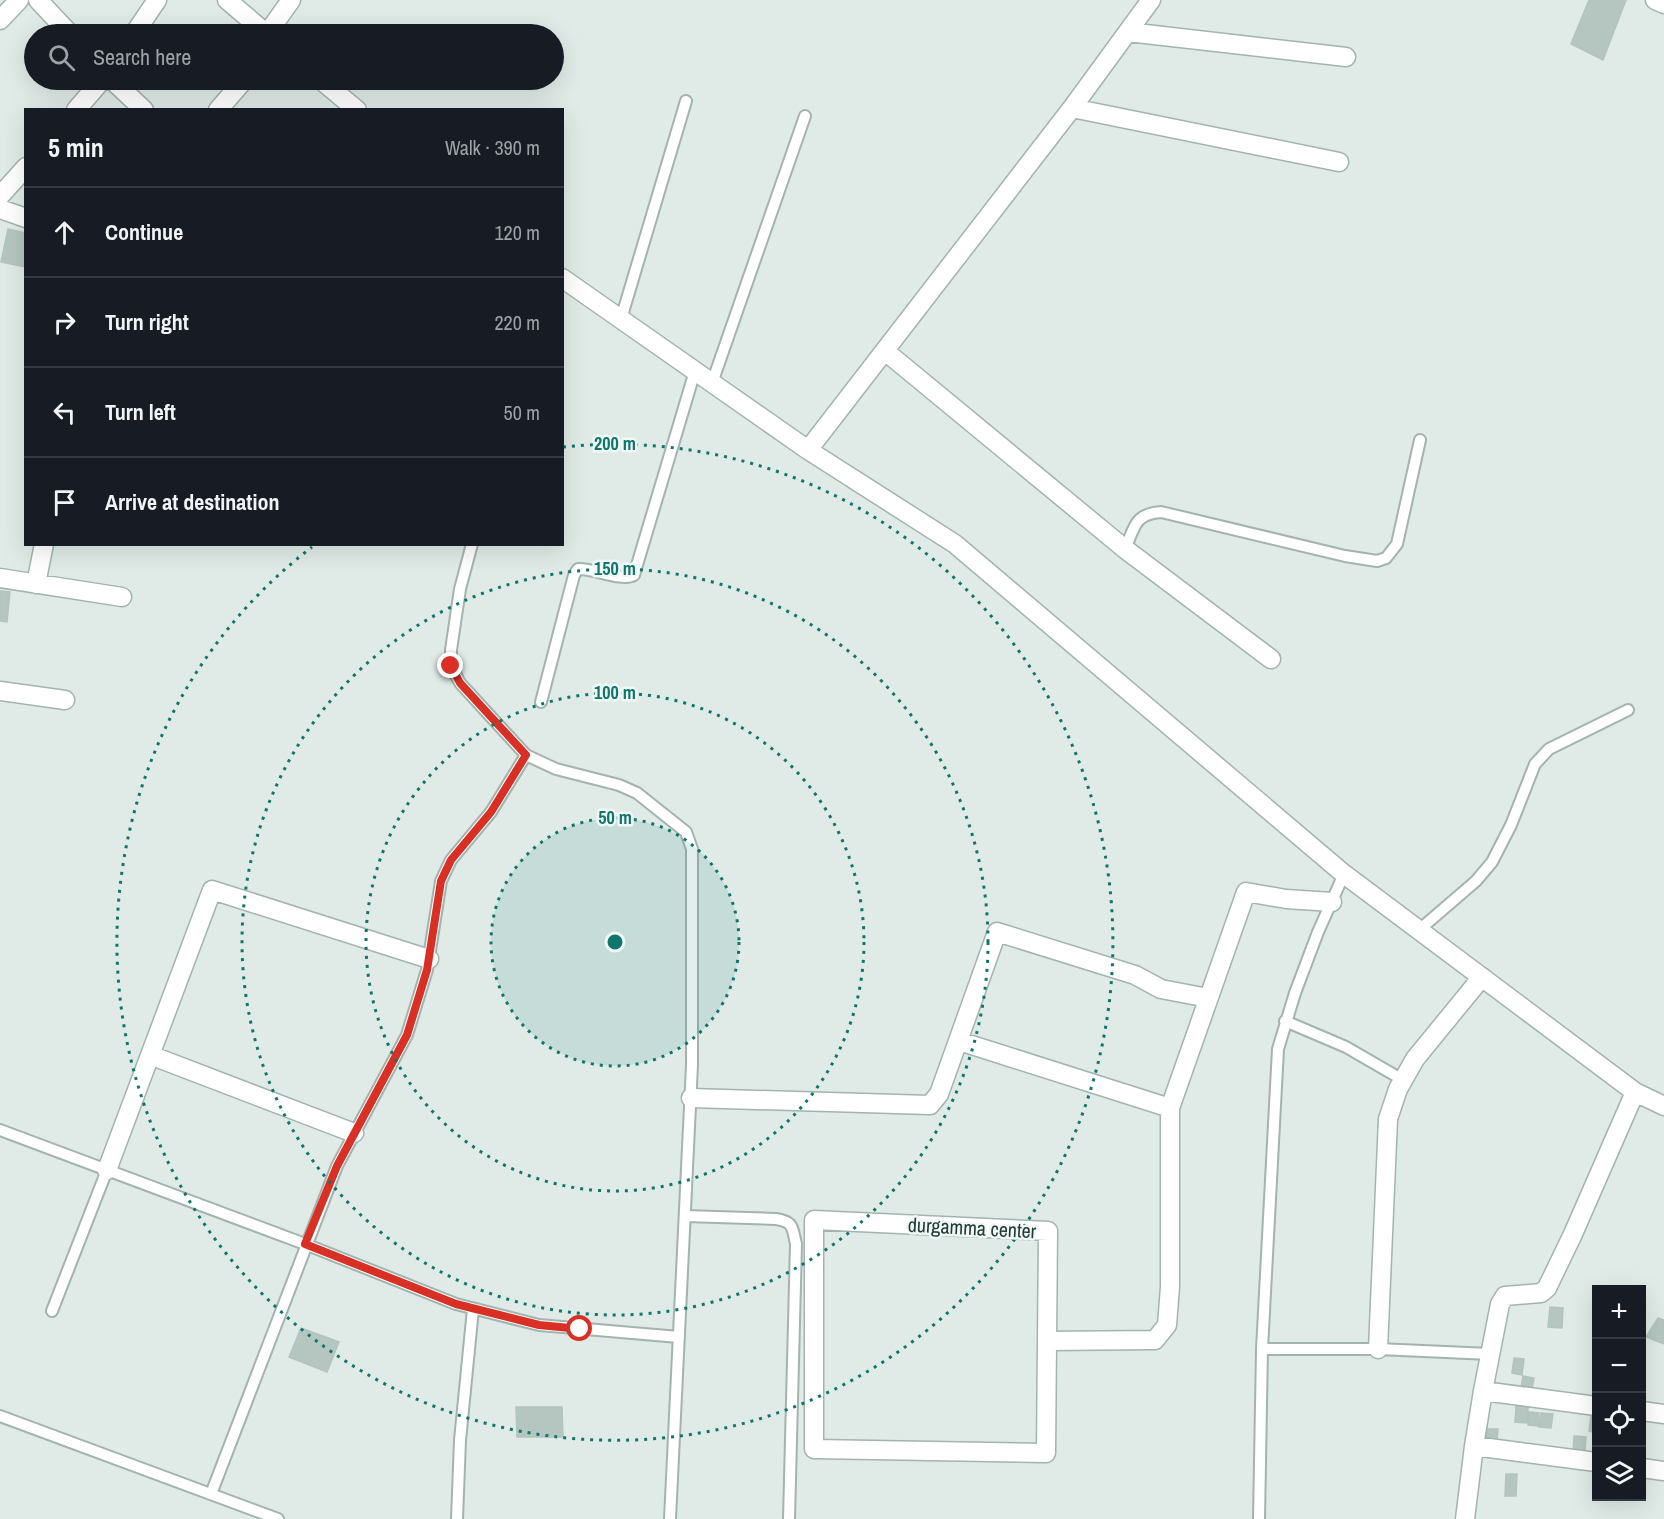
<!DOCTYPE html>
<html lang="en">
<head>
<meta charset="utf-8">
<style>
  body { margin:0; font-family:"Archivo Narrow",sans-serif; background:#20242c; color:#f1f3f6 }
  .controls { position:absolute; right:18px; bottom:18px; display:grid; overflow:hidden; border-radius:0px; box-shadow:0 6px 24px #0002 }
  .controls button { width:54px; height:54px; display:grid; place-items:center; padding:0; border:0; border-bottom:2px solid #363941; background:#171b24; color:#f1f3f6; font:30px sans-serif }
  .stop { position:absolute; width:18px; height:18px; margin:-14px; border:4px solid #d93025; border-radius:50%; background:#fff }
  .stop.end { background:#d93025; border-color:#fff; box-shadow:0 2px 6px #0008 }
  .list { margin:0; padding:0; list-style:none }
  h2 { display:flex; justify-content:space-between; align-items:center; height:78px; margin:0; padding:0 24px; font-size:26px }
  h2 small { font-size:20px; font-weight:400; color:#9ea1a6 }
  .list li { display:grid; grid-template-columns:39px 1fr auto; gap:18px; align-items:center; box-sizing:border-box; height:90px; padding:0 24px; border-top:2px solid #363941 }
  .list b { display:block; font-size:22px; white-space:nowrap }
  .list em { font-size:20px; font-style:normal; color:#9ea1a6 }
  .icon { flex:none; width:33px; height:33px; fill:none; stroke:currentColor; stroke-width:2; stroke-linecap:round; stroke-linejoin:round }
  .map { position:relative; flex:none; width:1664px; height:1519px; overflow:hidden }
  .search { position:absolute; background:#171b24; box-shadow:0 6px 24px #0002; left:24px; top:24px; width:540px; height:66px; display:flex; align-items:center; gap:15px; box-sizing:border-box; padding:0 21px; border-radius:33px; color:#9ea1a6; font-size:22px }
  .panel { position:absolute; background:#171b24; box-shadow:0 6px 24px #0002; left:24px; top:108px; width:540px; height:438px; border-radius:0px }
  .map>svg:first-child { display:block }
</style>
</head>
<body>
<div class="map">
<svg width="1664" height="1519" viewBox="0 0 1664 1519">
  <rect width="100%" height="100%" fill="#e0ebe7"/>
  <path fill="#b5c5c0" stroke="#b3c4be" stroke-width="1.5" d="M1589 0H1626L1603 60 1571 44Z
    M8 229 26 233V267L1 262Z
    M0 591 10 592 7 622 0 621Z
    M1550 1307 1563 1308 1562 1328 1548 1327Z
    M1658 1318 1664 1320V1344L1646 1337Z
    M301 1328 339 1342 327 1372 289 1357Z
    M1514 1358 1524 1359 1522 1375 1512 1373Z
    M1523 1376 1534 1378 1531 1396 1520 1394Z
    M1516 1406 1528 1407 1527 1423 1515 1422Z
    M516 1407H562L563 1437H517Z
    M1529 1412 1539 1413 1538 1426 1528 1425Z
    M1541 1413 1553 1414 1551 1428 1539 1427Z
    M1591 1415 1596 1416V1433L1589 1431Z
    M1487 1429H1498L1497 1443 1486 1442Z
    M1574 1436 1586 1437 1585 1453 1573 1452Z
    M1506 1474H1517L1516 1496H1505Z"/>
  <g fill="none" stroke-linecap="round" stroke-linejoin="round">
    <defs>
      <path id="lane" d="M621 319 686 101
        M712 383 805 116
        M472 544 460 589 451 650V666L460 683 526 755 556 769 619 785 637 793 686 832 692 849V1065L670 1519
        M1125 549C1135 527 1134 514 1161 512L1345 556 1377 561 1386 558 1397 544 1420 440
        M541 702 574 575 578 569C594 568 621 582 634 575L695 371
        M1419 930 1476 881 1492 862 1511 825 1535 764 1549 749 1628 710
        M1285 1021 1346 1047 1403 1080
        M0 1130 305 1244 456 1304 539 1325 679 1337
        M685 1216 776 1219C794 1222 792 1227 796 1244L789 1519
        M52 1311 107 1170
        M1262 1349 1278 1049 1295 993 1318 932 1344 874
        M0 1416 278 1519
        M211 1494 337 1166 407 1035 427 970 441 881 451 860 491 812 526 755
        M457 1519 460 1440 473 1309
        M1259 1519 1262 1349H1378L1490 1354"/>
      <path id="street" d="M38 0 70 34
        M227 0 267 34
        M1655 0 1664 4
        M0 20 19 0
        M1128 32 1346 57
        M134 34 157 0
        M267 34 291 0
        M112 80 144 110
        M321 80 357 110
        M1072 108 1339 162
        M76 110 102 80
        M218 110 244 80
        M0 196 26 167
        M0 209 26 218
        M562 278 808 450 955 544 1344 874 1635 1092 1664 1106
        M885 351 1125 549 1271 659
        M808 450 1072 108 1151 0
        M0 578 122 597
        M36 584 44 544
        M0 691 65 700
        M959 1041 1170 1108
        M150 1055 354 1133
        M691 1098 930 1105 939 1094 997 932 1135 975 1161 989 1208 998
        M107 1170 212 890 429 959
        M814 1220 1048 1231 1046 1453 814 1449Z
        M1047 1341 1155 1340 1167 1325 1170 1287V1108L1246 892 1286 899 1332 902
        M1378 1349 1388 1119 1398 1089 1415 1059 1482 977
        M1483 1391 1596 1406
        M1642 1411 1664 1414
        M1596 1462 1474 1446 1483 1391 1500 1304 1505 1296 1541 1293 1547 1288 1573 1234 1635 1092
        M1642 1468 1664 1471
        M1465 1519 1474 1446"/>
    </defs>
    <use href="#lane" stroke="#a3b3ae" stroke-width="14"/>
    <use href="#street" stroke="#a3b3ae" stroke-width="21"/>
    <use href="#lane" stroke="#fff" stroke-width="10"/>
    <use href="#street" stroke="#fff" stroke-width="18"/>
  </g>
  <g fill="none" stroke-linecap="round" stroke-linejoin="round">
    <path stroke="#d93025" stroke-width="8" d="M451 666 460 683 526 755 491 812 451 860 441 881 427 970 407 1035 337 1166 305 1244 456 1304 539 1325 580 1329"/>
  </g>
  <circle cx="615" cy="942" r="124" fill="#0f766e" fill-opacity=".12"/>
  <g fill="none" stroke="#0f766e" stroke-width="3" stroke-dasharray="3 6">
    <circle cx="615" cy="942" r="124"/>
    <circle cx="615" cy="942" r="249"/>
    <circle cx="615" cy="942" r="373"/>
    <path d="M563 447A498 498 0 1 1 312 547"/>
  </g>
  <g text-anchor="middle" stroke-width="5" stroke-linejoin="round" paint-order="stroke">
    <g font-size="20" fill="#213b36" stroke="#f0f7f5">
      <text transform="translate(972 1228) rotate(3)" y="7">durgamma center</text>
    </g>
  </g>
  <circle cx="615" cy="942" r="9" fill="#0f766e" stroke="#f0f7f5" stroke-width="3"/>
  <g font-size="18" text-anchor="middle" font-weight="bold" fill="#0f766e" stroke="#f0f7f5" stroke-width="5" stroke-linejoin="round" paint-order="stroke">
    <text x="615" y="450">200 m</text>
    <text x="615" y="575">150 m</text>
    <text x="615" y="699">100 m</text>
    <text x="615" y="824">50 m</text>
  </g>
</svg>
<div class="controls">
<button>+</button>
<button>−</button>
<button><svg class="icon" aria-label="locate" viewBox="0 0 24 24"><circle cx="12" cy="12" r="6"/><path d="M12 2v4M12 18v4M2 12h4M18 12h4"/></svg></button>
<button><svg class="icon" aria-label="layers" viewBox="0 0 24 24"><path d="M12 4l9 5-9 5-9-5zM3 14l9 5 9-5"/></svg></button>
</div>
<div class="stop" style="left:580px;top:1329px"></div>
<div class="stop end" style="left:451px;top:666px"></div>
<div class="search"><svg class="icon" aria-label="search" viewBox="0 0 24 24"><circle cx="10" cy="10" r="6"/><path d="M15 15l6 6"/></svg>Search here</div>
<section class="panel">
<h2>5 min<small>Walk · 390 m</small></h2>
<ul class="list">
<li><svg class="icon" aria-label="ahead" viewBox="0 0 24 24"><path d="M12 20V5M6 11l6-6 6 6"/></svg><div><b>Continue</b></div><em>120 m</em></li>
<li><svg class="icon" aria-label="right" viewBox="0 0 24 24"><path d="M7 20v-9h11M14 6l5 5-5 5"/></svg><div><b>Turn right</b></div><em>220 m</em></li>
<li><svg class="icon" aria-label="left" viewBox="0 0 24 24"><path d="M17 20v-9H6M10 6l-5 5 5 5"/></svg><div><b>Turn left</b></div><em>50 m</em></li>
<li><svg class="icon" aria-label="arrive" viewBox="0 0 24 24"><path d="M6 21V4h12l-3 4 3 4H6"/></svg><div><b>Arrive at destination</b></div></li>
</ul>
</section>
</div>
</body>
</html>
